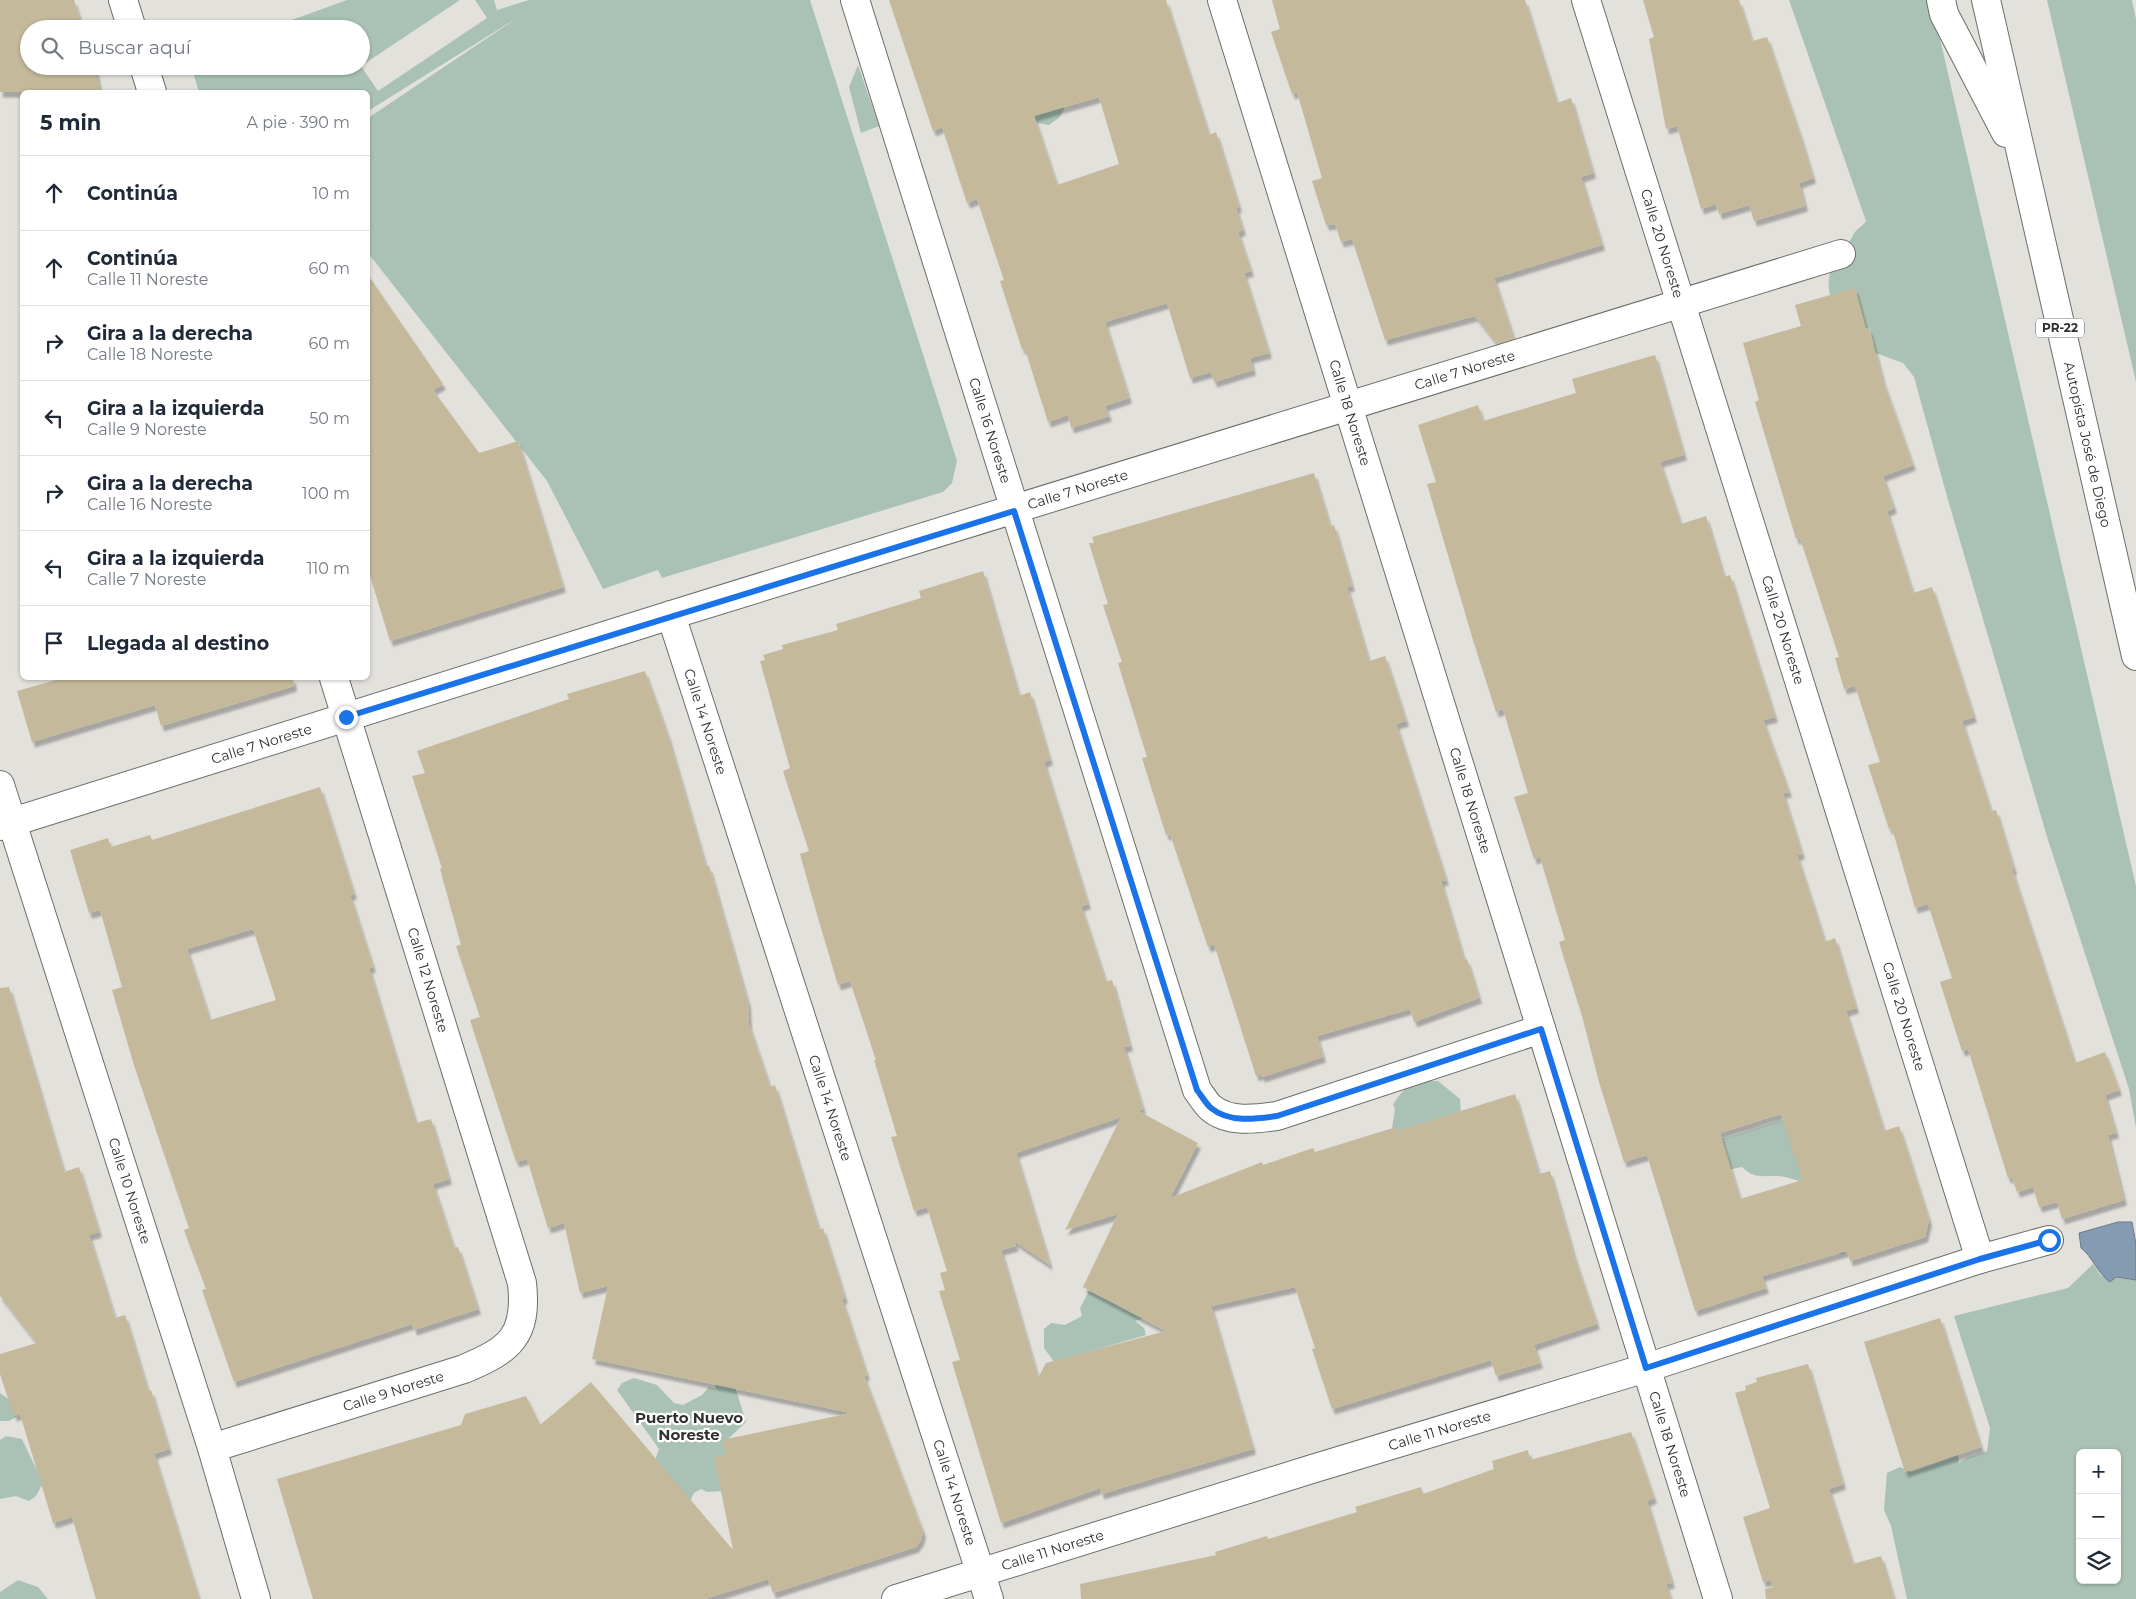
<!DOCTYPE html>
<html lang="es">
<head>
<meta charset="utf-8">
<style>
  body { margin:0; font-family:Montserrat,sans-serif; background:#f6f6f7; color:#1f2937 }
  .controls { position:absolute; right:15px; bottom:15px; display:grid; overflow:hidden; border-radius:8px; box-shadow:0 1px 4px #0004 }
  .controls button { width:45px; height:45px; display:grid; place-items:center; padding:0; border:0; border-bottom:1px solid #e0e1e3; background:#fff; color:#1f2937; font:25px sans-serif }
  .stop { position:absolute; width:15px; height:15px; margin:-11px; border:4px solid #1a73e8; border-radius:50%; background:#fff }
  .stop.end { background:#1a73e8; border-color:#fff; box-shadow:0 1px 5px #0008 }
  .list { margin:0; padding:0; list-style:none }
  h2 { display:flex; justify-content:space-between; align-items:center; height:65px; margin:0; padding:0 20px; font-size:21px }
  h2 small { font-size:16px; font-weight:400; color:#747a83 }
  .list li { display:grid; grid-template-columns:32px 1fr auto; gap:15px; align-items:center; box-sizing:border-box; height:75px; padding:0 20px; border-top:1px solid #e0e1e3 }
  .list b { display:block; font-size:19px; white-space:nowrap }
  .list p { margin:0; font-size:16px; white-space:nowrap; color:#747a83 }
  .list em { font-size:16px; font-style:normal; color:#747a83 }
  .icon { flex:none; width:28px; height:28px; fill:none; stroke:currentColor; stroke-width:2; stroke-linecap:round; stroke-linejoin:round }
  .map { position:relative; flex:none; width:2136px; height:1599px; overflow:hidden }
  .search { position:absolute; background:#fff; box-shadow:0 1px 4px #0004; left:20px; top:20px; width:350px; height:55px; display:flex; align-items:center; gap:12px; box-sizing:border-box; padding:0 18px; border-radius:28px; color:#747a83; font-size:19px }
  .panel { position:absolute; background:#fff; box-shadow:0 1px 4px #0004; left:20px; top:90px; width:350px; height:590px; border-radius:8px }
  .map>svg:first-child { display:block }
</style>
</head>
<body>
<div class="map">
<svg width="2136" height="1599" viewBox="0 0 2136 1599">
  <defs>
    <filter id="shadow"><feDropShadow dx="3" dy="5.5" stdDeviation="1" flood-color="#0004"/></filter>
  </defs>
  <rect width="100%" height="100%" fill="#e3e1dc"/>
  <path fill="#aac2b5" fill-rule="evenodd" d="M347 0H460L361 66 378 91 487 18 475 0H494L497 10 529 0H810L957 461 952 483 943 492 662 578 658 570 603 589 547 481 368 253V118L517 18 368 111V92H199L191 66H361V29H267Z
    M1789 0H1931L2136 886V1128L2129 1089 2048 840 1948 500 1914 377 1903 363 1870 351 1868 346 1874 344 1869 328 1866 329 1830 295C1825 272 1835 260 1849 242 1852 239 1852 235 1855 232 1858 228 1863 226 1866 221Z
    M2047 0H2132L2136 19V382Z
    M858 65 879 126 861 133 849 87Z
    M1060 94 1064 109 1060 117 1049 125 1037 123 1034 115Z
    M1424 1081H1438L1460 1099 1461 1113 1397 1131 1392 1128 1395 1109 1393 1105C1401 1091 1408 1084 1424 1081Z
    M1805 1113 1844 1243V1254H1839L1833 1248 1799 1181C1791 1179 1784 1176 1775 1176 1761 1176 1753 1178 1742 1167L1728 1170 1716 1141Z
    M2093 1264 2101 1276 2135 1280 2136 1276V1599H1907L1891 1526 1884 1510 1887 1473 1900 1467 1911 1472 1958 1455 1959 1463 1966 1458 1987 1451 1990 1428 1954 1316 2068 1288ZM2080 1453H2117V1580H2080Z
    M1089 1291 1105 1299 1109 1292 1148 1317 1135 1321 1144 1328 1146 1335 1054 1362 1044 1348V1329L1051 1323 1065 1325 1082 1316 1080 1308Z
    M722 1345 746 1422 728 1439 723 1491 707 1492 701 1489 694 1493 690 1501 655 1460 659 1449 617 1390 622 1383 634 1378 657 1385 674 1403 683 1405 702 1395 709 1387 716 1389 713 1374Z
    M0 1393 15 1404 16 1417 9 1421H0Z
    M6 1436 22 1439 43 1483 36 1496 29 1501 16 1496 0 1499V1440Z
    M18 1580 38 1587 48 1599H0V1592Z"/>
  <path fill="#849bb2" stroke="#6b7b8a" d="M2118 1222H2132L2136 1244V1280L2116 1277 2110 1282C2097 1273 2092 1256 2081 1248L2079 1233Z"/>
  <path fill="#c4ba9b" fill-rule="evenodd" filter="url(#shadow)" d="M0 0H74L83 29H29V66H95L100 92H0Z
    M889 0H1166L1209 135 1216 132 1239 207 1236 208 1243 230 1238 232 1251 271 1244 273 1269 353 1250 358 1253 370 1214 382 1211 372 1190 378 1167 303 1105 322 1129 398 1105 406 1109 416 1071 428 1068 415 1048 422 1025 349H1022L1000 281 1004 280 977 199 967 203 942 127 933 131ZM1099 97 1119 164 1057 185 1034 116Z
    M1272 0H1525L1557 103 1571 98 1593 173 1581 177 1602 245 1494 278 1514 339 1497 344 1475 316 1385 340 1352 239 1341 242 1335 224 1326 225 1312 181 1322 178 1297 92 1292 94 1271 32 1280 29Z
    M1643 0H1739L1752 41 1767 37 1802 141 1813 178 1799 183 1805 206 1754 221 1749 205 1719 214 1716 204 1701 209 1677 126 1666 129 1649 39 1654 37Z
    M368 275 443 384 433 390 479 453 518 441 563 587 390 641 368 569Z
    M1855 288 1866 329 1869 328 1883 381 1913 465 1883 476 1894 508 1887 511 1913 593 1932 587 1974 717 1962 721 1991 811 1996 810 2014 869 2012 870 2075 1063 2105 1052 2119 1090 2105 1095 2116 1133 2108 1135 2124 1200 2062 1219 2057 1202 2039 1207 2033 1187 2017 1192 2012 1177 2008 1178 1968 1049 1962 1051 1940 982 1952 978 1928 904 1915 908 1892 828 1889 829 1868 765 1880 762 1855 686 1844 689 1835 658 1839 657 1800 538 1796 539 1755 402 1759 400 1743 343 1801 326 1795 305Z
    M1655 355 1684 455 1660 462 1681 524 1706 516 1724 577 1730 575 1775 717 1763 720 1789 792 1783 793 1802 854 1797 855 1825 942 1835 938 1856 1008 1846 1011 1884 1131 1899 1126 1929 1220 1925 1237 1850 1261 1847 1251 1762 1276 1766 1288 1695 1311 1647 1155 1624 1162 1599 1082 1582 1016 1559 942 1565 940 1540 857 1534 859 1514 797 1528 793 1503 709 1496 712 1473 640 1427 484 1436 482 1418 425 1478 405 1483 421 1576 393 1572 379ZM1781 1114 1802 1180 1740 1199 1720 1133Z
    M1314 473 1330 526 1334 525 1352 586 1347 587 1369 661 1385 656 1406 721 1396 724 1446 880 1441 881 1464 960 1467 959 1479 998 1414 1022 1410 1009 1317 1036 1323 1057 1262 1077 1261 1074 1256 1076 1214 944 1208 947 1170 834 1166 835 1142 758 1147 757 1118 663 1122 662 1103 605 1108 604 1089 543H1094L1092 537Z
    M983 571 1019 696 1030 692 1050 760 1044 762 1088 904 1081 906 1106 982 1112 980 1130 1046 1124 1047 1143 1109 1138 1111 1198 1143 1170 1198 1262 1162 1263 1165 1313 1148 1315 1152 1396 1127 1397 1131 1515 1094 1539 1174 1550 1171 1574 1256 1597 1324 1534 1345 1540 1363 1496 1376 1491 1360 1332 1409 1312 1349 1315 1348 1295 1287 1211 1306 1253 1449 1101 1494 1100 1488 1001 1523 952 1362 960 1360 939 1291 945 1290 940 1273 947 1271 927 1207 914 1211 891 1137 897 1136 874 1060H876L850 981 838 985 818 918 800 854 809 851 783 771 790 768 760 661 765 660 763 655 783 649 782 645 838 630 836 624 921 598 919 591ZM1121 1117 1065 1230 1118 1214 1083 1287 1166 1331 1046 1363 1038 1378 1001 1250 1016 1246 1014 1241 1050 1265 1016 1153Z
    M645 671 668 736 706 867 709 866 748 1003 749 1025 770 1087 775 1085 819 1230 823 1228 845 1298 842 1299 867 1375 864 1376 923 1532 921 1540 916 1547 773 1593 768 1579 705 1599H313L277 1479 461 1425 465 1414 526 1396 540 1425 591 1382 733 1550 714 1457 726 1454 722 1440 851 1413 592 1359 608 1286 580 1293 564 1223 548 1228 527 1159 516 1162 470 1020 480 1017 456 946 461 945 440 869 442 868 412 776 425 773 417 751 569 699 567 694Z
    M63 678H293L294 686 161 726 155 705 32 742 17 691Z
    M320 787 354 894 350 895 373 967 369 968 416 1123 431 1119 449 1179 433 1184 454 1248 458 1247 478 1309 414 1330 412 1324 234 1382 202 1290 206 1289 184 1230 189 1228 134 1065 112 990 122 987 100 910 89 913 70 850 108 838 111 847 150 835 152 840ZM253 929 276 1000 210 1020 187 949Z
    M9 987 64 1172 79 1167 99 1232 89 1235 115 1318 125 1315 148 1391 151 1390 169 1449 154 1454 199 1599H96L72 1517 53 1523 20 1414 14 1416 0 1374V1354L37 1343 0 1296V988Z
    M1940 1318 1981 1447 1905 1472 1864 1342Z
    M1808 1364 1843 1484 1829 1489 1853 1564 1881 1556 1894 1599H1766L1765 1589 1773 1587 1771 1580 1763 1582 1743 1517 1770 1508 1735 1393 1746 1390 1745 1386 1757 1382 1756 1378Z
    M1631 1432 1654 1498 1647 1501 1672 1583 1666 1584 1671 1599H1081L1080 1584 1216 1555 1215 1552 1267 1536 1268 1539 1357 1512 1355 1507 1421 1487 1423 1494 1494 1469 1492 1461 1528 1450 1530 1460Z"/>
  <g fill="none" stroke-linecap="round" stroke-linejoin="round">
    <defs>
      <g id="minor">
        <path d="M123 0 132 29"/>
        <path id="s1" d="M855 0 1197 1090C1201 1095 1206 1104 1211 1108 1229 1123 1256 1119 1277 1116L1541 1029"/>
        <path id="s2" d="M1222 0 1718 1599"/>
        <path id="s3" d="M1586 0 1980 1259"/>
        <path d="M144 66 152 92"/>
        <path id="s4" d="M671 615 989 1599"/>
        <path id="s5" d="M0 785 212 1448 256 1599"/>
        <path id="s6" d="M0 826 671 615 1841 254"/>
        <path id="s7" d="M212 1448 464 1369C509 1350 528 1337 522 1283L334 678"/>
        <path id="s8" d="M896 1599 1312 1469 1646 1368 1980 1259 2049 1240"/>
      </g>
      <g id="motorway">
        <path d="M1941 0 1944 14 2006 133"/>
        <path id="s9" d="M1986 0 2136 656"/>
      </g>
    </defs>
    <use href="#minor" stroke="#6e6d68" stroke-width="30"/>
    <use href="#motorway" stroke="#6e6d68" stroke-width="30"/>
    <use href="#minor" stroke="#fff" stroke-width="28"/>
    <use href="#motorway" stroke="#fff" stroke-width="28"/>
  </g>
  <g fill="none" stroke-linecap="round" stroke-linejoin="round">
    <path stroke="#1a73e8" stroke-width="6" d="M346 717 1014 511 1197 1090C1201 1095 1206 1104 1211 1108 1229 1123 1256 1119 1277 1116L1541 1029 1646 1368 1980 1259 2049 1240"/>
  </g>
  <g text-anchor="middle" stroke-width="4.5" stroke-linejoin="round" paint-order="stroke">
    <rect fill="#fff" stroke="#6e6e6d" stroke-width="1" x="2036" y="318.5" width="48" height="19" rx="4"/>
    <g font-size="12" font-weight="bold" fill="#30302e">
      <text x="2060" y="332">PR-22</text>
    </g>
    <g font-size="14" fill="#30302e" stroke="#fff">
      <text dy="5" stroke="none"><textPath href="#s3" startOffset="255">Calle 20 Noreste</textPath></text>
      <text dy="5" stroke="none"><textPath href="#s6" startOffset="1534">Calle 7 Noreste</textPath></text>
      <text dy="5" stroke="none"><textPath href="#s2" startOffset="432">Calle 18 Noreste</textPath></text>
      <text dy="5" stroke="none"><textPath href="#s1" startOffset="451">Calle 16 Noreste</textPath></text>
      <text dy="5" stroke="none"><textPath href="#s9" startOffset="456">Autopista José de Diego</textPath></text>
      <text dy="5" stroke="none"><textPath href="#s6" startOffset="1129">Calle 7 Noreste</textPath></text>
      <text dy="5" stroke="none"><textPath href="#s3" startOffset="660">Calle 20 Noreste</textPath></text>
      <text dy="5" stroke="none"><textPath href="#s4" startOffset="112">Calle 14 Noreste</textPath></text>
      <text dy="5" stroke="none"><textPath href="#s6" startOffset="274">Calle 7 Noreste</textPath></text>
      <text dy="5" stroke="none"><textPath href="#s2" startOffset="838">Calle 18 Noreste</textPath></text>
      <text transform="translate(428 980) rotate(73)" y="5">Calle 12 Noreste</text>
      <text dy="5" stroke="none"><textPath href="#s3" startOffset="1065">Calle 20 Noreste</textPath></text>
      <text dy="5" stroke="none"><textPath href="#s4" startOffset="518">Calle 14 Noreste</textPath></text>
      <text dy="5" stroke="none"><textPath href="#s5" startOffset="426">Calle 10 Noreste</textPath></text>
      <text dy="5" stroke="none"><textPath href="#s7" startOffset="190">Calle 9 Noreste</textPath></text>
      <text dy="5" stroke="none"><textPath href="#s8" startOffset="569">Calle 11 Noreste</textPath></text>
      <text dy="5" stroke="none"><textPath href="#s2" startOffset="1512">Calle 18 Noreste</textPath></text>
      <text dy="5" stroke="none"><textPath href="#s4" startOffset="922">Calle 14 Noreste</textPath></text>
      <text dy="5" stroke="none"><textPath href="#s8" startOffset="164">Calle 11 Noreste</textPath></text>
    </g>
    <g font-size="15" font-weight="bold" fill="#30302e" stroke="#fff">
      <text x="689" y="1423">Puerto Nuevo<tspan x="689" dy="17">Noreste</tspan></text>
    </g>
  </g>
</svg>
<div class="controls">
<button>+</button>
<button>−</button>
<button><svg class="icon" aria-label="layers" viewBox="0 0 24 24"><path d="M12 4l9 5-9 5-9-5zM3 14l9 5 9-5"/></svg></button>
</div>
<div class="stop" style="left:2049px;top:1240px"></div>
<div class="stop end" style="left:346px;top:717px"></div>
<div class="search"><svg class="icon" aria-label="search" viewBox="0 0 24 24"><circle cx="10" cy="10" r="6"/><path d="M15 15l6 6"/></svg>Buscar aquí</div>
<section class="panel">
<h2>5 min<small>A pie · 390 m</small></h2>
<ul class="list">
<li><svg class="icon" aria-label="ahead" viewBox="0 0 24 24"><path d="M12 20V5M6 11l6-6 6 6"/></svg><div><b>Continúa</b></div><em>10 m</em></li>
<li><svg class="icon" aria-label="ahead" viewBox="0 0 24 24"><path d="M12 20V5M6 11l6-6 6 6"/></svg><div><b>Continúa</b><p>Calle 11 Noreste</p></div><em>60 m</em></li>
<li><svg class="icon" aria-label="right" viewBox="0 0 24 24"><path d="M7 20v-9h11M14 6l5 5-5 5"/></svg><div><b>Gira a la derecha</b><p>Calle 18 Noreste</p></div><em>60 m</em></li>
<li><svg class="icon" aria-label="left" viewBox="0 0 24 24"><path d="M17 20v-9H6M10 6l-5 5 5 5"/></svg><div><b>Gira a la izquierda</b><p>Calle 9 Noreste</p></div><em>50 m</em></li>
<li><svg class="icon" aria-label="right" viewBox="0 0 24 24"><path d="M7 20v-9h11M14 6l5 5-5 5"/></svg><div><b>Gira a la derecha</b><p>Calle 16 Noreste</p></div><em>100 m</em></li>
<li><svg class="icon" aria-label="left" viewBox="0 0 24 24"><path d="M17 20v-9H6M10 6l-5 5 5 5"/></svg><div><b>Gira a la izquierda</b><p>Calle 7 Noreste</p></div><em>110 m</em></li>
<li><svg class="icon" aria-label="arrive" viewBox="0 0 24 24"><path d="M6 21V4h12l-3 4 3 4H6"/></svg><div><b>Llegada al destino</b></div></li>
</ul>
</section>
</div>
</body>
</html>
